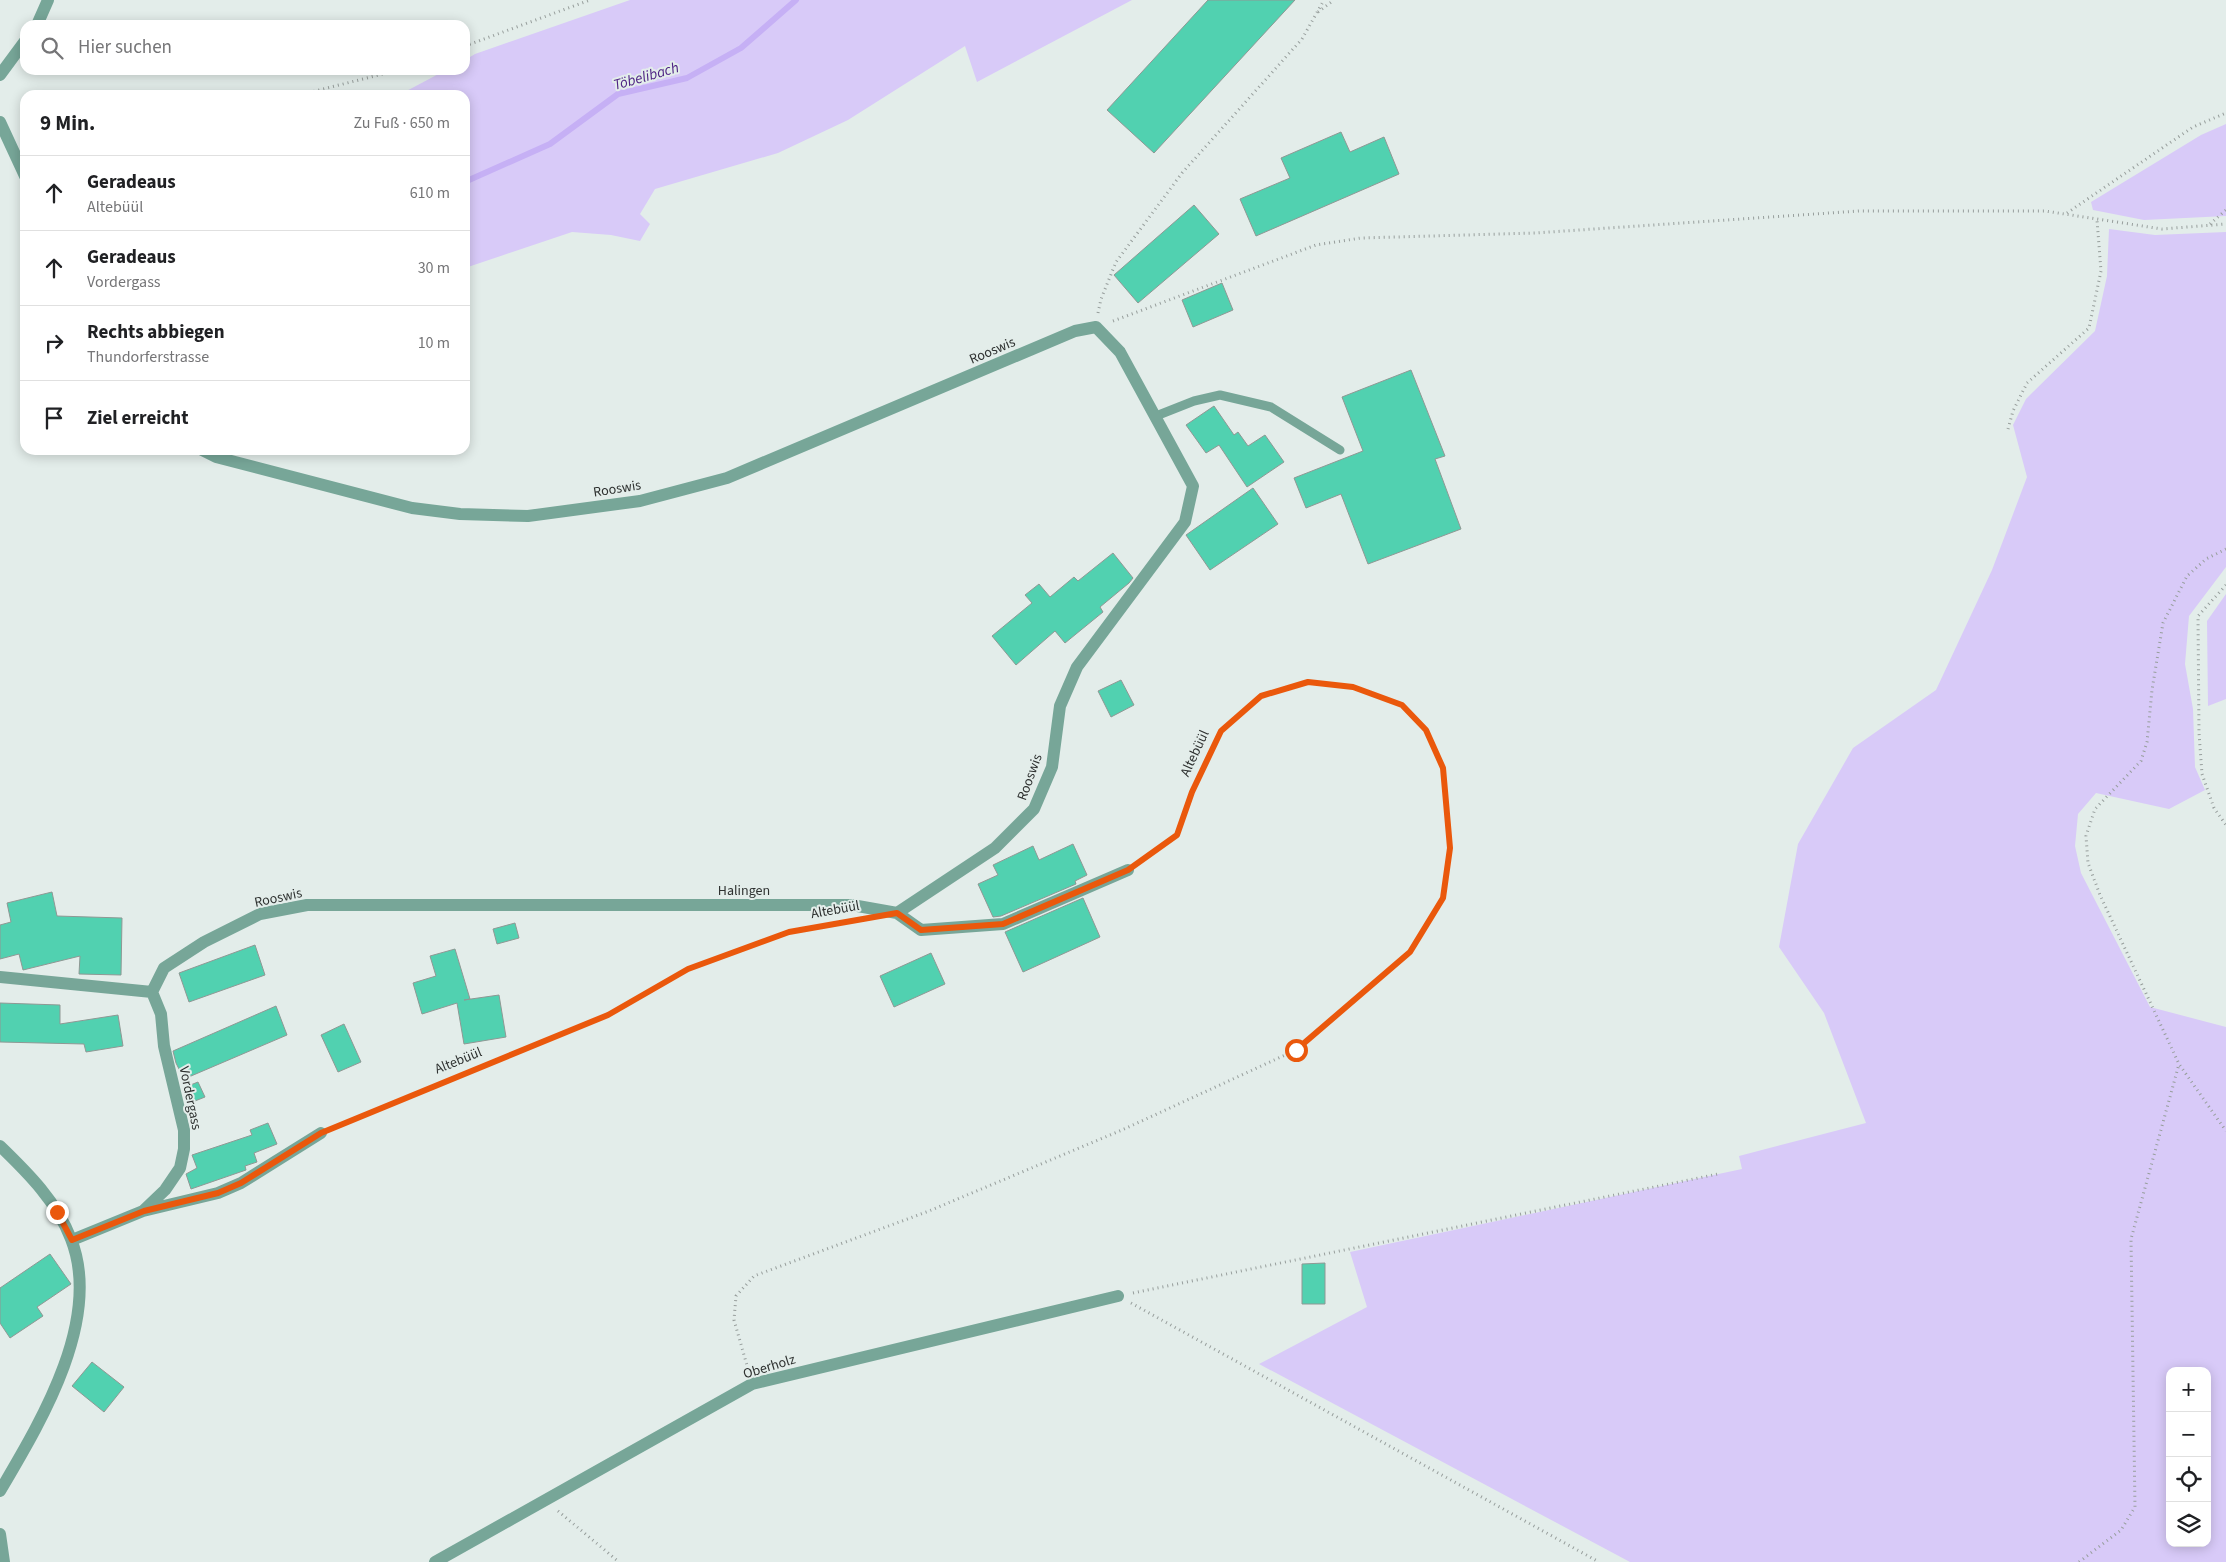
<!DOCTYPE html>
<html lang="de">
<head>
<meta charset="utf-8">
<style>
  body { margin:0; font-family:"Source Sans 3",sans-serif; background:#f6f6f6; color:#202124 }
  .controls { position:absolute; right:15px; bottom:15px; display:grid; overflow:hidden; border-radius:10px; box-shadow:0 2px 12px #0003 }
  .controls button { width:45px; height:45px; display:grid; place-items:center; padding:0; border:0; border-bottom:1px solid #e0e0e0; background:#fff; color:#202124; font:25px sans-serif }
  .stop { position:absolute; width:15px; height:15px; margin:-11px; border:4px solid #ea580c; border-radius:50%; background:#fff }
  .stop.end { background:#ea580c; border-color:#fff; box-shadow:0 1px 5px #0008 }
  .list { margin:0; padding:0; list-style:none }
  h2 { display:flex; justify-content:space-between; align-items:center; height:65px; margin:0; padding:0 20px; font-size:21px }
  h2 small { font-size:16px; font-weight:400; color:#757577 }
  .list li { display:grid; grid-template-columns:32px 1fr auto; gap:15px; align-items:center; box-sizing:border-box; height:75px; padding:0 20px; border-top:1px solid #e0e0e0 }
  .list b { display:block; font-size:19px; white-space:nowrap }
  .list p { margin:0; font-size:16px; white-space:nowrap; color:#757577 }
  .list em { font-size:16px; font-style:normal; color:#757577 }
  .icon { flex:none; width:28px; height:28px; fill:none; stroke:currentColor; stroke-width:2; stroke-linecap:round; stroke-linejoin:round }
  .map { position:relative; flex:none; width:2226px; height:1562px; overflow:hidden }
  .search { position:absolute; background:#fff; box-shadow:0 2px 12px #0003; left:20px; top:20px; width:450px; height:55px; display:flex; align-items:center; gap:12px; box-sizing:border-box; padding:0 18px; border-radius:15px; color:#757577; font-size:19px }
  .panel { position:absolute; background:#fff; box-shadow:0 2px 12px #0003; left:20px; top:90px; width:450px; height:365px; border-radius:15px }
  .map>svg:first-child { display:block }
</style>
</head>
<body>
<div class="map">
<svg width="2226" height="1562" viewBox="0 0 2226 1562">
  <rect width="100%" height="100%" fill="#e3edea"/>
  <path fill="#d8caf8" fill-rule="evenodd" d="M630 0H1132L977 82 965 46 848 120 778 153 655 189 640 214 650 224 640 241 611 235 572 232 465 268V95H399L446 70H465V60L475 54Z
    M2226 124V216L2144 220 2093 210 2091 202 2201 135Z
    M2109 229 2155 235 2226 232V567L2189 616 2185 664 2193 709 2195 767 2205 790 2169 809 2096 793 2078 814 2075 846 2081 873 2150 1007 2226 1027V1562H1630L1259 1364 1367 1307 1350 1252 1742 1169 1739 1156 1866 1123 1824 1013 1779 947 1798 844 1853 748 1936 690 1992 570 2027 477 2013 425 2026 399 2095 331 2107 276ZM2170 1371H2207V1543H2170Z
    M2226 594V699L2208 706 2207 621Z"/>
  <g fill="none" stroke-linecap="round" stroke-linejoin="round">
    <path stroke="#c6b0f5" stroke-width="6" d="M469 180 550 144 618 94 687 78 741 48 796 0"/>
  </g>
  <path fill="#51d1b0" stroke="#8f9894" d="M1208 0H1295L1154 153 1107 110Z
    M1341 132 1350 152 1384 137 1399 174 1256 236 1240 199 1290 178 1281 158Z
    M1194 205 1219 234 1138 303 1114 275Z
    M1222 283 1233 310 1193 327 1182 300Z
    M1411 370 1445 456 1435 459 1461 529 1368 564 1341 494 1306 508 1294 478 1363 451 1342 397Z
    M1214 406 1234 435 1238 432 1248 446 1265 435 1284 462 1247 487 1219 445 1206 453 1186 425Z
    M1253 488 1278 524 1210 570 1186 535Z
    M1113 553 1133 578 1129 583 1100 607 1103 612 1065 643 1055 631 1016 665 992 636 1032 603 1025 595 1039 584 1050 597 1074 577 1078 581Z
    M1121 680 1134 705 1111 717 1098 691Z
    M1073 844 1087 875 1075 881 1076 884 1001 916 993 917 978 884 998 875 993 865 1033 846 1039 860Z
    M52 892 57 916 122 918 121 975 79 974 80 956 23 970 19 954 0 959V925L11 922 7 903Z
    M1083 898 1100 937 1023 972 1005 932Z
    M515 923 519 938 497 944 493 929Z
    M255 945 265 975 189 1002 179 973Z
    M455 949 470 999 464 1000 499 995 506 1037 464 1044 457 1003 422 1014 413 983 436 976 430 956Z
    M931 953 945 984 894 1007 880 976Z
    M0 1003 60 1005V1024L118 1015 123 1046 86 1052 84 1044 0 1042Z
    M276 1006 287 1035 184 1079 176 1063 173 1051Z
    M344 1024 361 1062 338 1072 321 1035Z
    M198 1082 205 1097 190 1103 183 1088Z
    M268 1123 277 1144 254 1153 257 1162 245 1166 246 1170 191 1189 186 1174 197 1168 192 1155 252 1135 250 1130Z
    M50 1254 71 1284 37 1307 43 1316 10 1338 0 1323V1288Z
    M1325 1263V1304H1302V1264Z
    M92 1362 124 1387 104 1412 72 1386Z"/>
  <g fill="none" stroke-linecap="round" stroke-linejoin="round">
    <path stroke="#979e9c" stroke-width="3" stroke-dasharray="1 4" stroke-linecap="butt" d="M1318 12 1334 0
      M465 46 590 0
      M299 95 399 70
      M2067 213 2193 127 2226 113
      M2210 224 2226 210
      M1098 313 1101 299 1116 262 1182 173 1302 39 1324 0
      M1113 321 1316 245 1361 238 1535 233 1859 211H2045L2162 229 2226 224
      M2008 429 2013 411 2027 383 2089 328 2101 271 2097 220
      M2226 549 2206 559 2187 576 2163 623 2152 690 2147 742 2141 761 2095 809 2086 836 2088 863 2100 895 2179 1064 2226 1131
      M2226 585 2198 616 2199 733 2202 774 2214 808 2226 825
      M336 1127 609 1015 688 969 789 932 840 923
      M1133 1293 1718 1174
      M1131 1303 1599 1562
      M748 1369 734 1320 736 1296 754 1276 929 1211 1122 1130 1296 1050 1410 952 1443 898 1450 849 1443 767 1426 730 1402 705 1353 687 1308 682 1261 696 1221 731 1192 792 1177 835 1141 860
      M558 1511 619 1562
      M2079 1562 2121 1530 2135 1507 2131 1239 2179 1064"/>
    <path stroke="#77a698" stroke-width="9" d="M1156 416 1194 401 1220 395 1271 407 1340 450"/>
    <path stroke="#77a698" stroke-width="12" d="M0 122 25 176
      M202 450 216 457 412 508 460 514 528 516 640 501 727 478 1075 331 1096 327 1120 352 1193 486 1185 522 1077 667 1060 706 1052 767 1034 809 995 848 897 913
      M0 977 152 992
      M152 992 164 968 204 942 260 914 307 905H852L897 913 921 930 1003 924 1128 870
      M143 1211 218 1193 241 1183 321 1133
      M72 1240 143 1211 165 1190 180 1168 184 1149V1130L164 1046 161 1014 152 992
      M0 1534 4 1562
      M435 1562 752 1384 1118 1296"/>
    <path stroke="#77a698" stroke-width="12" d="M37 25 48 0
      M0 75 25 41
      M0 1146C28 1173 57 1202 71 1239 103 1320 40 1423 0 1491"/>
  </g>
  <g fill="none" stroke-linecap="round" stroke-linejoin="round">
    <path stroke="#ea580c" stroke-width="6" d="M57 1212 72 1240 144 1211 218 1193 241 1183 321 1133 608 1015 688 969 789 932 897 913 921 930 1003 924 1128 870 1177 835 1192 792 1221 731 1261 696 1308 682 1353 687 1402 705 1426 730 1443 768 1450 848 1443 898 1410 952 1296 1050"/>
  </g>
  <g text-anchor="middle" stroke-width="4" stroke-linejoin="round" paint-order="stroke">
    <g font-size="14" fill="#2e3130" stroke="#e3edea">
      <text transform="translate(992 350) rotate(-23)" y="5">Rooswis</text>
      <text transform="translate(617 488) rotate(-9)" y="5">Rooswis</text>
      <text transform="translate(1194 753) rotate(-65)" y="5">Altebüül</text>
      <text transform="translate(1029 777) rotate(-70)" y="5">Rooswis</text>
      <text x="744" y="895">Halingen</text>
      <text transform="translate(278 897) rotate(-12)" y="5">Rooswis</text>
      <text transform="translate(835 909) rotate(-10)" y="5">Altebüül</text>
      <text transform="translate(458 1060) rotate(-22)" y="5">Altebüül</text>
      <text transform="translate(191 1098) rotate(78)" y="5">Vordergass</text>
      <text transform="translate(769 1366) rotate(-17)" y="5">Oberholz</text>
    </g>
    <g font-size="15" font-style="italic" fill="#4e2384" stroke="#e3edea">
      <text transform="translate(646 76) rotate(-16)" y="5">Töbelibach</text>
    </g>
  </g>
</svg>
<div class="controls">
<button>+</button>
<button>−</button>
<button><svg class="icon" aria-label="locate" viewBox="0 0 24 24"><circle cx="12" cy="12" r="6"/><path d="M12 2v4M12 18v4M2 12h4M18 12h4"/></svg></button>
<button><svg class="icon" aria-label="layers" viewBox="0 0 24 24"><path d="M12 4l9 5-9 5-9-5zM3 14l9 5 9-5"/></svg></button>
</div>
<div class="stop" style="left:1296px;top:1050px"></div>
<div class="stop end" style="left:57px;top:1212px"></div>
<div class="search"><svg class="icon" aria-label="search" viewBox="0 0 24 24"><circle cx="10" cy="10" r="6"/><path d="M15 15l6 6"/></svg>Hier suchen</div>
<section class="panel">
<h2>9 Min.<small>Zu Fuß · 650 m</small></h2>
<ul class="list">
<li><svg class="icon" aria-label="ahead" viewBox="0 0 24 24"><path d="M12 20V5M6 11l6-6 6 6"/></svg><div><b>Geradeaus</b><p>Altebüül</p></div><em>610 m</em></li>
<li><svg class="icon" aria-label="ahead" viewBox="0 0 24 24"><path d="M12 20V5M6 11l6-6 6 6"/></svg><div><b>Geradeaus</b><p>Vordergass</p></div><em>30 m</em></li>
<li><svg class="icon" aria-label="right" viewBox="0 0 24 24"><path d="M7 20v-9h11M14 6l5 5-5 5"/></svg><div><b>Rechts abbiegen</b><p>Thundorferstrasse</p></div><em>10 m</em></li>
<li><svg class="icon" aria-label="arrive" viewBox="0 0 24 24"><path d="M6 21V4h12l-3 4 3 4H6"/></svg><div><b>Ziel erreicht</b></div></li>
</ul>
</section>
</div>
</body>
</html>
